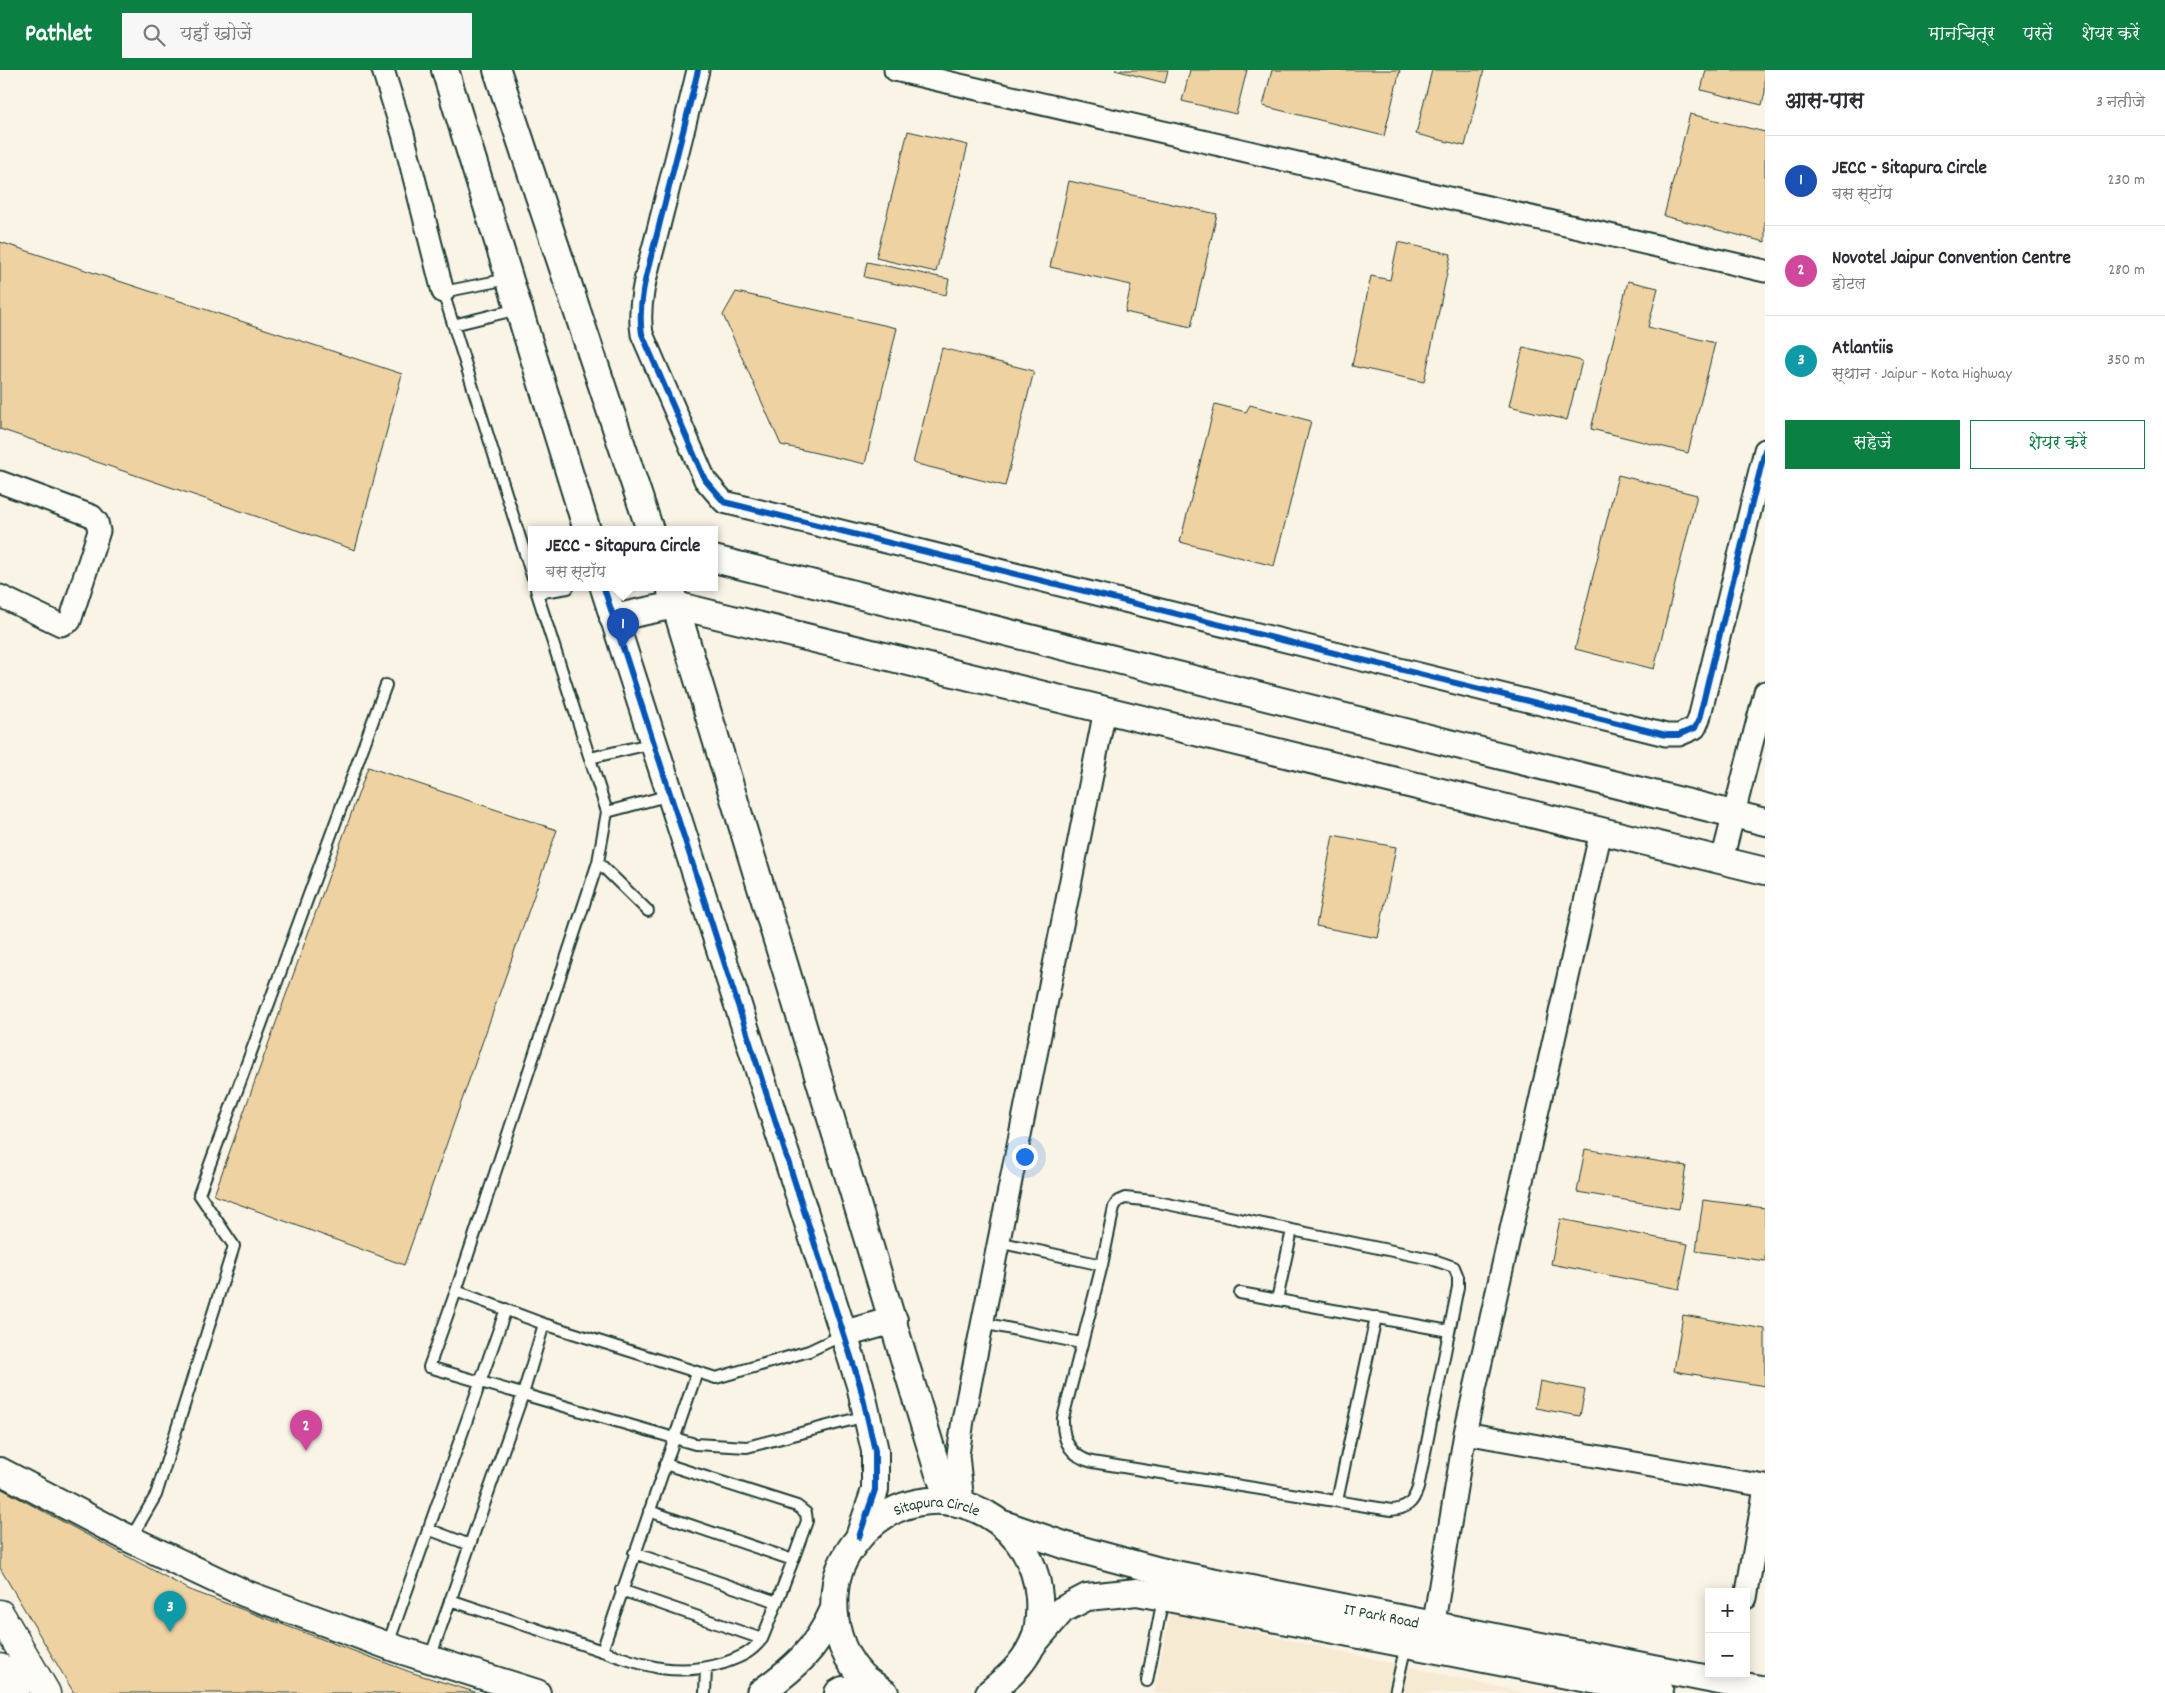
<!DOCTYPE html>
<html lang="hi">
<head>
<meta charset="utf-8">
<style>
  body { margin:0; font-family:Dekko,"Playpen Sans Deva",sans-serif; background:#f7f7f7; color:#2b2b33 }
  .controls { position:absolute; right:15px; bottom:15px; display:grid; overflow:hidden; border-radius:0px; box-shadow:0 2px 12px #0003 }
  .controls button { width:45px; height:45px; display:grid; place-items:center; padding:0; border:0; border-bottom:1px solid #e1e1e2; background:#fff; color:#2b2b33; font:25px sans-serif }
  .you { position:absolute; left:1024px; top:1086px; width:18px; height:18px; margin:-12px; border:4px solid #fff; border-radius:50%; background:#1a73e8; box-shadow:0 0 0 8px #1a73e833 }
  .badge { display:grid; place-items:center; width:32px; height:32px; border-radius:50%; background:#0b8043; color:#fff; font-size:16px; font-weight:700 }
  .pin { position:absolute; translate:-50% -41px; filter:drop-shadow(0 1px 2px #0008) }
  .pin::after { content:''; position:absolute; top:26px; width:18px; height:15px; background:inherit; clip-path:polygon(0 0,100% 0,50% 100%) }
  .popup { position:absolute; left:528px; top:456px; width:190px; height:65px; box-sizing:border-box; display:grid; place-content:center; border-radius:0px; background:#fff; filter:drop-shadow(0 1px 4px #0005); font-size:16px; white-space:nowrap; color:#7c7c81 }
  .popup b { font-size:19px; color:#2b2b33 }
  .popup::after { content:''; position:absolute; left:50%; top:100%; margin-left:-10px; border:10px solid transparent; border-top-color:#fff }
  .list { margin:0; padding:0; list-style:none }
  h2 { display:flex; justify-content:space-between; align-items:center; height:65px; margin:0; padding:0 20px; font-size:21px }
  h2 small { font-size:16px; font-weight:400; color:#7c7c81 }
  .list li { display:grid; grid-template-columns:32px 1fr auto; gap:15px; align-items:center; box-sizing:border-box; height:90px; padding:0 20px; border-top:1px solid #e1e1e2 }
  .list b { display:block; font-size:19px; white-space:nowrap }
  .list p { margin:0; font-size:16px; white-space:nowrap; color:#7c7c81 }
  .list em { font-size:16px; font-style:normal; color:#7c7c81 }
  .actions { display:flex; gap:10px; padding:15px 20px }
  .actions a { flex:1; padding:11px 0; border:1px solid #0b8043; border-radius:0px; text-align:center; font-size:18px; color:#0b8043 }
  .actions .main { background:#0b8043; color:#fff }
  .icon { flex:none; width:28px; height:28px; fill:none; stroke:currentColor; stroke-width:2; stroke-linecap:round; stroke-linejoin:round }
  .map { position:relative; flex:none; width:1765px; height:1623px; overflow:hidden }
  header { display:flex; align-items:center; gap:30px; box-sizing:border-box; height:70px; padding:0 25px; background:#0b8043; color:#fff }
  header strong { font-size:24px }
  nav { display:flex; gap:28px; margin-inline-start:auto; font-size:18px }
  .search { width:350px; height:45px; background:#f7f7f7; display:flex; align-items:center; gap:12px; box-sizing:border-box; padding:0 18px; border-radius:0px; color:#7c7c81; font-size:19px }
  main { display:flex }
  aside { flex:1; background:#fff }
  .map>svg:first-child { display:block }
</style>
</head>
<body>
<header>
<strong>Pathlet</strong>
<div class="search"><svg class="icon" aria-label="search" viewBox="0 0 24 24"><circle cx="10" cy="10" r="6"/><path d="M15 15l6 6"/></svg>यहाँ खोजें</div>
<nav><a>मानचित्र</a><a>परतें</a><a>शेयर करें</a></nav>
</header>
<main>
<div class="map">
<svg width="1765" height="1623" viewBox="0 0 1765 1623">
  <rect width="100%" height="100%" fill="#faf4e6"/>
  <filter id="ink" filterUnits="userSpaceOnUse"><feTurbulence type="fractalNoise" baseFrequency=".02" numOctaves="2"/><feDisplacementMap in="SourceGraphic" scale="10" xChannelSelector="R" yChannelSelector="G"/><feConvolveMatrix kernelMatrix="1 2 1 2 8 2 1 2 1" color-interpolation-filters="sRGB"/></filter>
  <g filter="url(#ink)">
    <path fill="#f7ead2" d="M1170 1543 1525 1623H1154Z"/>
    <path fill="#efd2a2" stroke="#1f3d34" d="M1115 0H1168L1165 13Z
      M1190 0H1247L1236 44 1182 31Z
      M1272 0H1400L1384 66 1263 36Z
      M1432 0H1484L1465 76 1416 64Z
      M1706 0H1765V22L1762 35 1701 20Z
      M1690 44 1765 62V172L1664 146Z
      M908 61 968 75 936 202 876 188Z
      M1069 111 1217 144 1191 257 1125 242 1131 215 1050 197Z
      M0 172 402 304 355 480 0 359Z
      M1398 172 1451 184 1424 312 1352 296 1371 206 1390 210Z
      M867 192 949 209 946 225 864 207Z
      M1628 211 1658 218 1648 257 1715 273 1688 383 1591 359Z
      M736 222 897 258 865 394 781 375 723 245Z
      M1523 277 1582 291 1567 350 1509 336Z
      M942 278 1034 301 1005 416 913 393Z
      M1215 334 1246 342 1250 335 1311 351 1274 496 1180 472Z
      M1618 405 1697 425 1654 599 1575 579Z
      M368 697 557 760 404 1195 214 1125Z
      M1333 765 1396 777 1378 868 1316 856Z
      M1585 1079 1686 1096 1679 1139 1577 1122Z
      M1703 1130 1765 1138V1191L1696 1181Z
      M1560 1149 1688 1174 1679 1219 1551 1194Z
      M1683 1245 1765 1259V1316L1674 1301Z
      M1540 1311 1585 1320 1580 1346 1535 1338Z
      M0 1418 190 1520 413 1603 478 1623H74L0 1498Z"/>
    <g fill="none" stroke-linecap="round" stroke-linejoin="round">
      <defs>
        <path id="service" d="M508 209 443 222 532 506
          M453 255 518 239
          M536 519 537 523 568 518
          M537 523 607 742
          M590 688 654 673
          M598 792 456 1221 544 1254 716 1308 809 1281 843 1265
          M648 841 598 792 607 742 670 725
          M1125 1128 1153 1131 1431 1189 1454 1197 1458 1207V1217L1418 1418C1413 1433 1407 1439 1391 1440L1092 1392C1070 1386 1062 1370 1063 1348L1102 1195 1114 1137 1118 1131Z
          M998 1172 1102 1195
          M456 1221 429 1297 695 1374 747 1377 866 1346
          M1240 1223 1449 1261
          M1277 1230 1292 1160
          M982 1253 1081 1273
          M665 1394 797 1436 806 1443 807 1451 793 1490
          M1337 1431 1376 1247
          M649 1441 793 1490 777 1532
          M428 1459 470 1475
          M131 1468 156 1425 234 1176 199 1124 386 615
          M634 1483 777 1532 762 1569
          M450 1530 602 1581 697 1302
          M388 1574 506 1239
          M602 1581C647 1597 677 1607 724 1593 741 1587 751 1583 762 1569L621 1520
          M430 1588 523 1324 544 1254
          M1147 1611 1163 1528
          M705 1623 706 1598
          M1395 1623 1406 1575"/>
        <path id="minor" d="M383 0 403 64 443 222
          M698 0C686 51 673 101 660 152 652 187 636 228 642 264L705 410 724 432 1666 665H1679L1695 658 1699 649 1765 380
          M895 0 1765 201
          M0 412 92 446 97 452 99 461 70 551 61 555 0 526
          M1722 790 1765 622
          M1465 1363 1765 1416
          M963 1433 958 1385 963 1350 1105 640
          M1746 1528 1765 1418
          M1431 1570 1465 1363 1601 761"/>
        <g id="tertiary">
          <path d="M445 0 587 460"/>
          <path d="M497 0 650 460"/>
          <path d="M714 489 1765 752"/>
          <path d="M604 518 860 1315 875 1381V1420L859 1467"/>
          <path d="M671 521 938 1401 950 1432"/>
          <path d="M613 548 675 535 1765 801"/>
          <path d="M844 1264 894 1250"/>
          <path d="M0 1401 130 1469 244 1523 397 1579 537 1623"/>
          <path id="s1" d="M1003 1454 1067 1476 1160 1501 1765 1620"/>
          <path d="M1032 1575 1062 1540 1087 1527 1137 1522 1660 1623"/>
          <path d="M760 1623C793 1599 816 1580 833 1541"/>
          <path d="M838 1623 843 1620 874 1615"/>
          <path id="s2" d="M885 1623C877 1617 868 1612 861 1605 839 1582 832 1550 835 1520 837 1497 849 1478 865 1461 928 1398 1032 1440 1039 1527 1040 1543 1039 1561 1032 1575 1022 1596 1006 1609 989 1623"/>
        </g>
        <path id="trunk" d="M0 1544 46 1623
          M0 1598 15 1623"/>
      </defs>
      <use href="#service" stroke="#1f3d34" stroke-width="14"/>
      <use href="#minor" stroke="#1f3d34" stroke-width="25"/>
      <use href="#tertiary" stroke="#1f3d34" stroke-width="30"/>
      <use href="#trunk" stroke="#1f3d34" stroke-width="31"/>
      <use href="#service" stroke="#fdfcf7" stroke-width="10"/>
      <use href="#minor" stroke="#fdfcf7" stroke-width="21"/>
      <use href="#tertiary" stroke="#fdfcf7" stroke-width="26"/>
      <use href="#trunk" stroke="#fdfcf7" stroke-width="28"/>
      <defs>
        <path id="cycleway" d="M698 0C686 51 673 101 660 152 652 187 636 228 642 264L705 410 724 432 1666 665H1679L1695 658 1699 649 1765 380
          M604 518 860 1315 875 1381V1420L859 1467"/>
      </defs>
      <use href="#cycleway" stroke="#fdfcf7" stroke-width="9"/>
      <use href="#cycleway" stroke="#0057b8" stroke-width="6"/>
    </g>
  </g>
  <g text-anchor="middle" stroke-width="5" stroke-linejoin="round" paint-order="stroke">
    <g font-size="16" fill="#1f3d34" stroke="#fdfcf7">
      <text dy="6" stroke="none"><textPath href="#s2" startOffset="269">Sitapura Circle</textPath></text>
      <text dy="6" stroke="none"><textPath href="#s1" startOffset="390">IT Park Road</textPath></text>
    </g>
  </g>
</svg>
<div class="controls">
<button>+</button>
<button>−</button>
</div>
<div class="you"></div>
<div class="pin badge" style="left:623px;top:579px;background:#1a4fb4">1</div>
<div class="popup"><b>JECC - Sitapura Circle</b>बस स्टॉप</div>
<div class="pin badge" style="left:306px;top:1381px;background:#d1479c">2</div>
<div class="pin badge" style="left:170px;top:1562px;background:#0f9aa8">3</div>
</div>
<aside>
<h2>आस-पास<small>3 नतीजे</small></h2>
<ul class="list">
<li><span class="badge" style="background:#1a4fb4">1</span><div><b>JECC - Sitapura Circle</b><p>बस स्टॉप</p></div><em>230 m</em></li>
<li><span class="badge" style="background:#d1479c">2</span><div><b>Novotel Jaipur Convention Centre</b><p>होटल</p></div><em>280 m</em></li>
<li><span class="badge" style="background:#0f9aa8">3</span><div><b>Atlantiis</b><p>स्थान · Jaipur - Kota Highway</p></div><em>350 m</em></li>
</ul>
<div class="actions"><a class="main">सहेजें</a><a>शेयर करें</a></div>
</aside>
</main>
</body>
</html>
